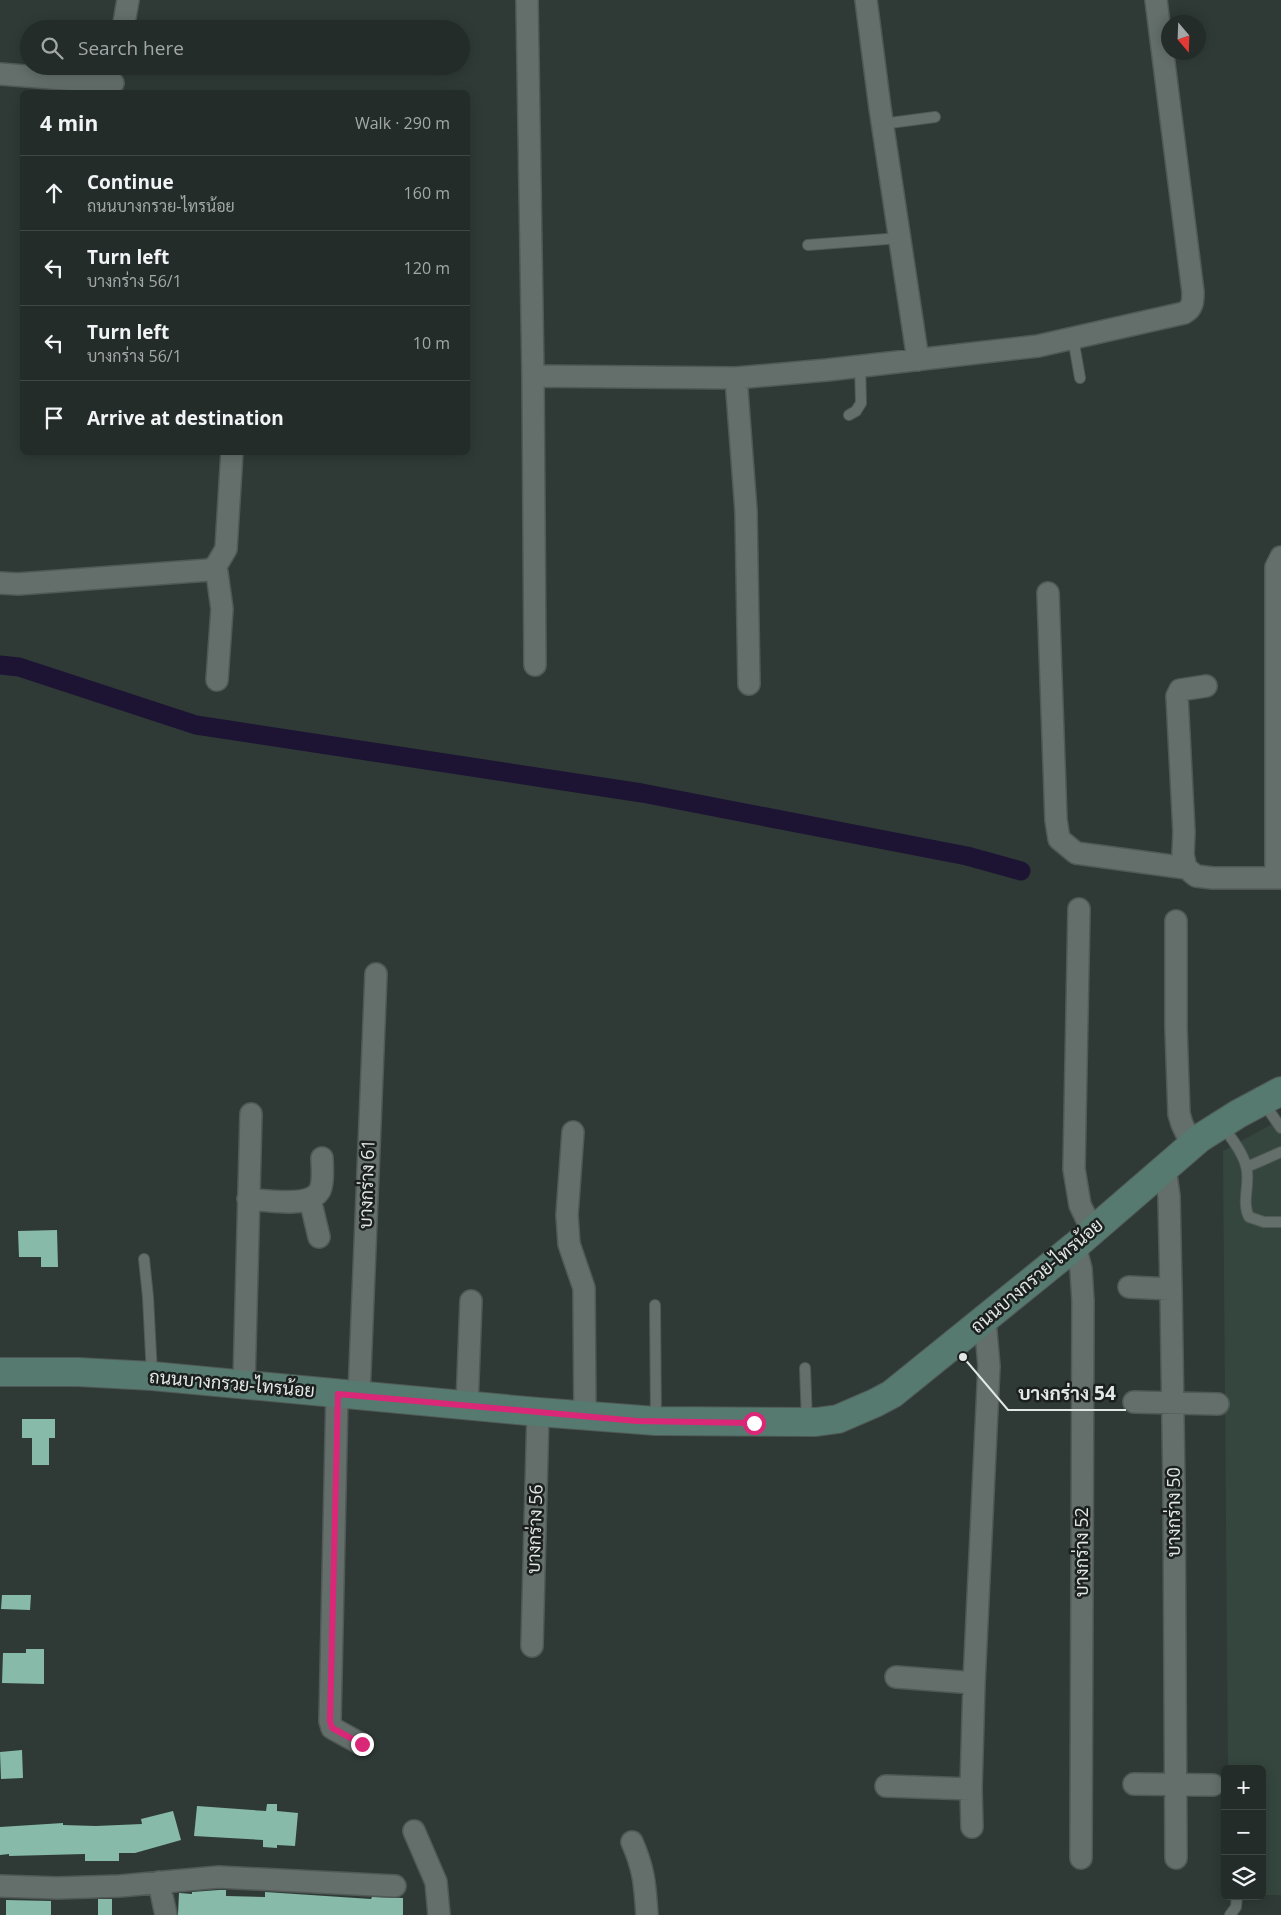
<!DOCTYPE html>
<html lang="en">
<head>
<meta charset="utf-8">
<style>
  body { margin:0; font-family:"Open Sans",Sarabun,sans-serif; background:#2b3430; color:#f1f3f6 }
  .controls { position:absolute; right:15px; bottom:15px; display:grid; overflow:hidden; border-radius:8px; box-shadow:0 2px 12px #0003 }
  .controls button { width:45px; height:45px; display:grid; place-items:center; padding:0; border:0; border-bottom:1px solid #404845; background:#232c28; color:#f1f3f6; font:25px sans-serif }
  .compass { position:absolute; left:1161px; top:15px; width:45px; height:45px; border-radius:50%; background:#232c28; box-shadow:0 2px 12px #0003; rotate:161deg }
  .stop { position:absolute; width:15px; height:15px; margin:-11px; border:4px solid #db2777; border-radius:50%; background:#fff }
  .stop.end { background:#db2777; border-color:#fff; box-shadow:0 1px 5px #0008 }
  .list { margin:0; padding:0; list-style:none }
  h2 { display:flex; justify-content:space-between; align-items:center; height:65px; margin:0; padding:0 20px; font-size:21px }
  h2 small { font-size:16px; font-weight:400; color:#a3a7a8 }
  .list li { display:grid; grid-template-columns:32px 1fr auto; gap:15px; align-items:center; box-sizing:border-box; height:75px; padding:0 20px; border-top:1px solid #404845 }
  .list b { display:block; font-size:19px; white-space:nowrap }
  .list p { margin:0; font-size:16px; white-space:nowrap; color:#a3a7a8 }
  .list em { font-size:16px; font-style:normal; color:#a3a7a8 }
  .icon { flex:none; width:28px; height:28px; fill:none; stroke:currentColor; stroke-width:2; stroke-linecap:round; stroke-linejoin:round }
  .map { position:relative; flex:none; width:1281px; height:1915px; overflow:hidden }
  .search { position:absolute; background:#232c28; box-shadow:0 2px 12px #0003; left:20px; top:20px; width:450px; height:55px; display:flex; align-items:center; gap:12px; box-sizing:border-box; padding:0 18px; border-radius:28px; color:#a3a7a8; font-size:19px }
  .panel { position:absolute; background:#232c28; box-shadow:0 2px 12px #0003; left:20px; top:90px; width:450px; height:365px; border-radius:8px }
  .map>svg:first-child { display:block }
</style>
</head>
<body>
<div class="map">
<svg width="1281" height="1915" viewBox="0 0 1281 1915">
  <rect width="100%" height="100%" fill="#2f3a36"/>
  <path fill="#35463f" d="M1281 1119V1895H1262V1769H1228L1223 1151Z"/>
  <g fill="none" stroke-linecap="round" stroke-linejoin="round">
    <path stroke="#1d1433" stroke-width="19" d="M0 665 19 667 196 725 642 793 967 856 1021 871"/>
  </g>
  <path fill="#87baa8" d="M57 1230 58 1267H41V1257H19L18 1231Z
    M22 1419H55V1438H49V1465H32V1438H22Z
    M2 1595H31L30 1610 1 1609Z
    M26 1649H44V1684L2 1683 3 1653H26Z
    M22 1750 23 1778 1 1779 0 1752Z
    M267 1804H277V1811L298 1813 295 1846 277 1845V1848L263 1847V1840L194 1836 197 1806 266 1811Z
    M173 1811 181 1840 135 1853H119V1861H85V1854L9 1856V1854L0 1855V1827L63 1823V1825L96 1826 142 1824 141 1819Z
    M219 1890H226V1896L265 1897V1892L371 1899 372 1897 403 1898V1915H178L179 1893 192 1894V1892Z
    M98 1899H112V1915H98Z
    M6 1900 51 1901V1915H6Z"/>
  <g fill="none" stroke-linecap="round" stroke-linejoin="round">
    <defs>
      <path id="lane" d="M882 124 935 117
        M808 245 900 238
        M1073 338 1080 378
        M849 415 856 411 861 403 860 365
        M1263 1102 1281 1128
        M1222 1125C1231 1138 1242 1151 1246 1166 1251 1182 1241 1202 1249 1217L1264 1222H1281
        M1247 1167 1281 1152
        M144 1259 148 1297 152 1375
        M655 1305 656 1420
        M805 1368 807 1422
        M1230 1915 1236 1907 1237 1896"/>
      <path id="street" d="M527 0 533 376 535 665
        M866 0 880 108 918 360
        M123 29 128 0
        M0 74 113 83
        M533 376 736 378 827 370 1038 346 1184 313C1193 308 1193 301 1193 292L1156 0
        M736 378 746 511 749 684
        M216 566 222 609 217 680
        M0 583 18 584 209 570 216 566 226 549 232 452
        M1048 593 1056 820 1059 839 1076 853 1186 868
        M1206 686 1180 690 1177 696 1184 832 1183 855 1186 868 1196 876 1213 878H1281
        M1276 878V567L1281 557
        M1079 909 1074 1169 1080 1205 1092 1230
        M1176 921V1028L1179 1114 1182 1124 1192 1145
        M573 1132 567 1215 569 1244 584 1288 585 1415
        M1165 1168 1169 1196 1171 1289 1174 1488 1176 1858
        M248 1199C266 1200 310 1209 320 1190 324 1181 322 1167 322 1158
        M310 1199 319 1237
        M1075 1246 1081 1269 1083 1301 1081 1858
        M1129 1287 1171 1289
        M244 1384 251 1114
        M337 1394 330 1721 332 1728 361 1744
        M359 1395 376 974
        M1134 1402 1218 1404
        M467 1405 471 1301
        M532 1646 538 1412
        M896 1677 974 1683
        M1134 1784 1213 1785
        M886 1786 971 1789 974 1683 989 1366 985 1321
        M971 1789 972 1827
        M414 1831 436 1882 439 1915
        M632 1842C644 1869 645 1885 647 1915
        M159 1882 166 1915
        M0 1886 57 1888 120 1886 219 1877 395 1886"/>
      <path id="secondary" d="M0 1372H78L152 1376 538 1412 656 1421 816 1422 838 1419 875 1403 892 1394 1075 1246 1200 1138 1238 1114 1281 1091"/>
    </defs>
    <use href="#lane" stroke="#505955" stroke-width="12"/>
    <use href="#street" stroke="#505955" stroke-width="24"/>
    <use href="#secondary" stroke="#505955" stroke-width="30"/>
    <use href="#lane" stroke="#646f6b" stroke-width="10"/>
    <use href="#street" stroke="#646f6b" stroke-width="21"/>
    <use href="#secondary" stroke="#567a6f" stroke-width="28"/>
  </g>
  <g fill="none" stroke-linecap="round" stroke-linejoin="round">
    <path stroke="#db2777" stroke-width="6" d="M362 1744 332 1728 330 1721 338 1394 637 1421 754 1423"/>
  </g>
  <g text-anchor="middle" stroke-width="5" stroke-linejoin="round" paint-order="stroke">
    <g font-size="18" fill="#e1e8e5" stroke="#1b201e">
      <text transform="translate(367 1184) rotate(-88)" y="6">บางกร่าง 61</text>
      <text transform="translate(1037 1276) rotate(-40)" y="6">ถนนบางกรวย-ไทรน้อย</text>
      <text transform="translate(232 1384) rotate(5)" y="6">ถนนบางกรวย-ไทรน้อย</text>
      <text transform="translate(1174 1512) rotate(-90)" y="6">บางกร่าง 50</text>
      <text transform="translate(535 1529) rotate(-88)" y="6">บางกร่าง 56</text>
      <text transform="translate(1082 1552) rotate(-90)" y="6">บางกร่าง 52</text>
    </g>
  </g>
  <path fill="none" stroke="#e1e8e5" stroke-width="2" d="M963 1357L1008 1410H1126"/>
  <circle fill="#e1e8e5" stroke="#1b201e" stroke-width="2" cx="963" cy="1357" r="5"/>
  <g font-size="19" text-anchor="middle" font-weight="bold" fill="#e1e8e5" stroke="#1b201e" stroke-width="5" stroke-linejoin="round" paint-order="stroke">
    <text x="1067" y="1400">บางกร่าง 54</text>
  </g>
</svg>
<div class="controls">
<button>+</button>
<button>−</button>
<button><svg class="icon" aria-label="layers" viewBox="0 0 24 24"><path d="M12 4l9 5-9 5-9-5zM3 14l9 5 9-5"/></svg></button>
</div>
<svg class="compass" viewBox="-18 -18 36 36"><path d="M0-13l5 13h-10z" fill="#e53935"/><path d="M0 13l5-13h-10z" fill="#a3a7a8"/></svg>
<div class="stop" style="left:754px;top:1423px"></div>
<div class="stop end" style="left:362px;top:1744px"></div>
<div class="search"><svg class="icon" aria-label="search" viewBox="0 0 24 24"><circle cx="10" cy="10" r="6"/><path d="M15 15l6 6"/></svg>Search here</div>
<section class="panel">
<h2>4 min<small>Walk · 290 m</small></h2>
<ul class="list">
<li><svg class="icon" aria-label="ahead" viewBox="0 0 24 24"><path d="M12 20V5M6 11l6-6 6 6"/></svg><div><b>Continue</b><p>ถนนบางกรวย-ไทรน้อย</p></div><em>160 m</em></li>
<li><svg class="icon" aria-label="left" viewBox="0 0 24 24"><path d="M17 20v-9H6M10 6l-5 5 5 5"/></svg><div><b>Turn left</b><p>บางกร่าง 56/1</p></div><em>120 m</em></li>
<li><svg class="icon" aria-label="left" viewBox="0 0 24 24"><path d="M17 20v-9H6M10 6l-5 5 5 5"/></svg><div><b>Turn left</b><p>บางกร่าง 56/1</p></div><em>10 m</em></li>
<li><svg class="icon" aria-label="arrive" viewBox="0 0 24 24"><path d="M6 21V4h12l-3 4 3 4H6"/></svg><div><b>Arrive at destination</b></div></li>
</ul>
</section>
</div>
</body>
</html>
